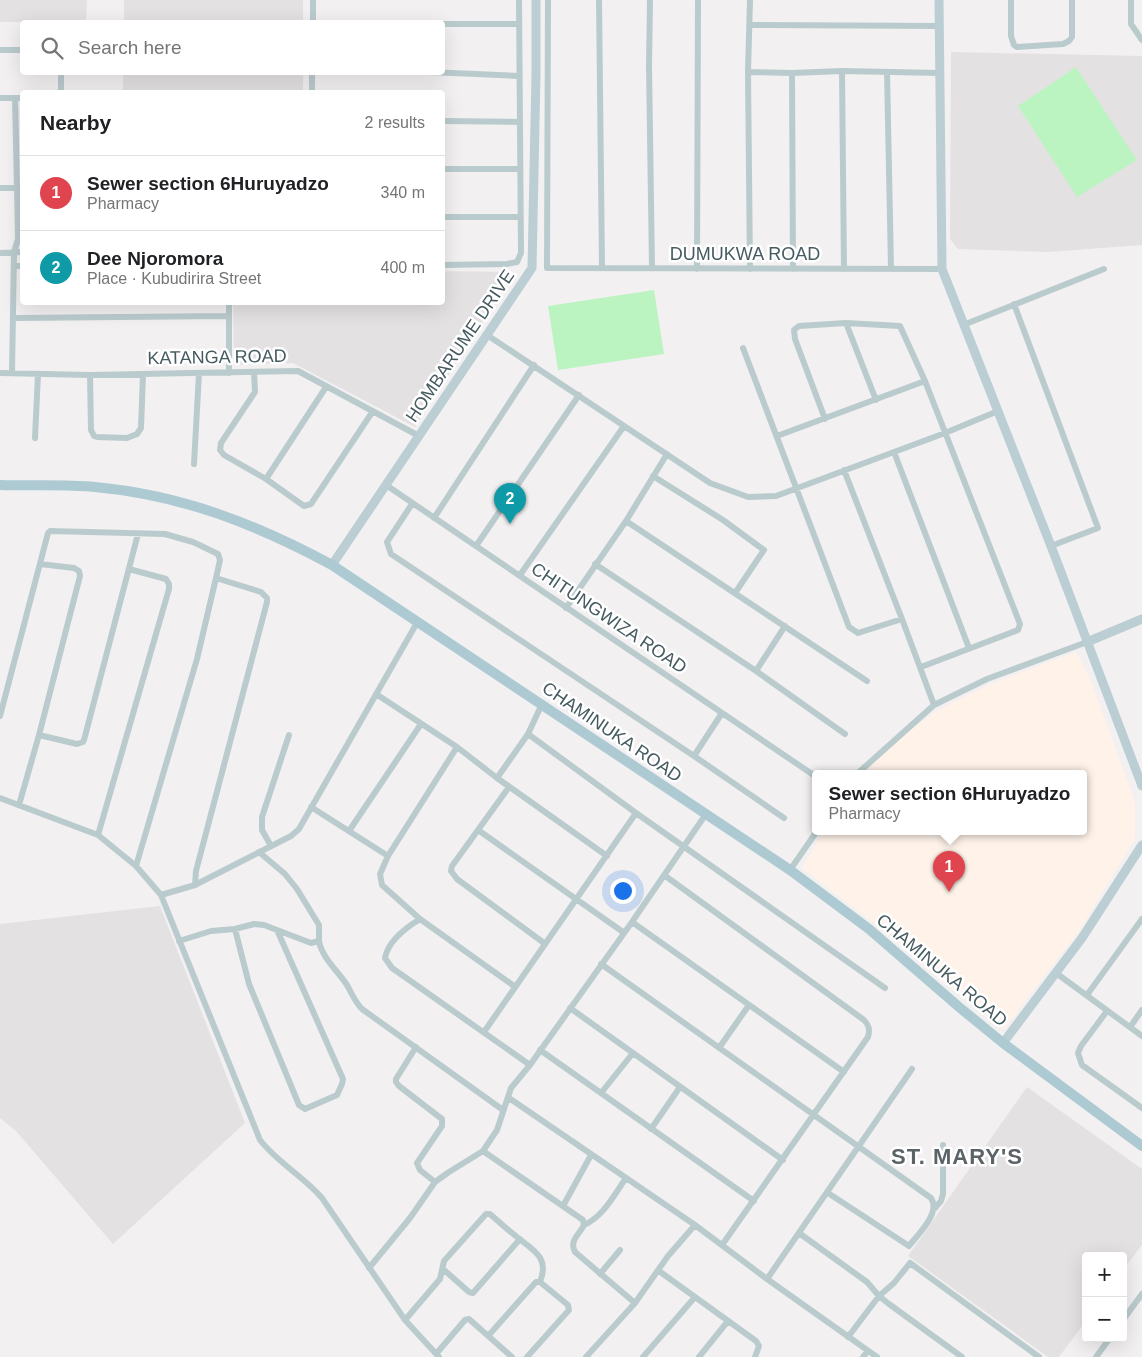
<!DOCTYPE html>
<html lang="en">
<head>
<meta charset="utf-8">
<style>
  body { margin:0; font-family:Arial,sans-serif; background:#f2f2f2; color:#202124 }
  .controls { position:absolute; right:15px; bottom:15px; display:grid; overflow:hidden; border-radius:5px; box-shadow:0 5px 20px #0002 }
  .controls button { width:45px; height:45px; display:grid; place-items:center; padding:0; border:0; border-bottom:1px solid #e0e0e0; background:#fff; color:#202124; font:25px sans-serif }
  .you { position:absolute; left:622px; top:890px; width:18px; height:18px; margin:-12px; border:4px solid #fff; border-radius:50%; background:#1a73e8; box-shadow:0 0 0 8px #1a73e833 }
  .badge { display:grid; place-items:center; width:32px; height:32px; border-radius:50%; background:#111827; color:#fff; font-size:16px; font-weight:700 }
  .pin { position:absolute; translate:-50% -41px; filter:drop-shadow(0 1px 2px #0008) }
  .pin::after { content:''; position:absolute; top:26px; width:18px; height:15px; background:inherit; clip-path:polygon(0 0,100% 0,50% 100%) }
  .popup { position:absolute; left:812px; top:770px; width:275px; height:65px; box-sizing:border-box; display:grid; place-content:center; border-radius:5px; background:#fff; filter:drop-shadow(0 1px 4px #0005); font-size:16px; white-space:nowrap; color:#757577 }
  .popup b { font-size:19px; color:#202124 }
  .popup::after { content:''; position:absolute; left:50%; top:100%; margin-left:-10px; border:10px solid transparent; border-top-color:#fff }
  .list { margin:0; padding:0; list-style:none }
  h2 { display:flex; justify-content:space-between; align-items:center; height:65px; margin:0; padding:0 20px; font-size:21px }
  h2 small { font-size:16px; font-weight:400; color:#757577 }
  .list li { display:grid; grid-template-columns:32px 1fr auto; gap:15px; align-items:center; box-sizing:border-box; height:75px; padding:0 20px; border-top:1px solid #e0e0e0 }
  .list b { display:block; font-size:19px; white-space:nowrap }
  .list p { margin:0; font-size:16px; white-space:nowrap; color:#757577 }
  .list em { font-size:16px; font-style:normal; color:#757577 }
  .icon { flex:none; width:28px; height:28px; fill:none; stroke:currentColor; stroke-width:2; stroke-linecap:round; stroke-linejoin:round }
  .map { position:relative; flex:none; width:1142px; height:1357px; overflow:hidden }
  .search { position:absolute; background:#fff; box-shadow:0 5px 20px #0002; left:20px; top:20px; width:425px; height:55px; display:flex; align-items:center; gap:12px; box-sizing:border-box; padding:0 18px; border-radius:5px; color:#757577; font-size:19px }
  .panel { position:absolute; background:#fff; box-shadow:0 5px 20px #0002; left:20px; top:90px; width:425px; height:215px; border-radius:5px }
  .map>svg:first-child { display:block }
</style>
</head>
<body>
<div class="map">
<svg width="1142" height="1357" viewBox="0 0 1142 1357">
  <rect width="100%" height="100%" fill="#f3f0f1"/>
  <path fill="#fef2e9" d="M1076 652 1089 676 1135 802V839L1079 931 1004 1029 941 981 879 927 802 868 824 831H1083V773H858L864 763 938 710 990 684Z"/>
  <path fill="#e4e1e3" d="M0 0H87L86 22H0Z
    M124 0H303V22H124Z
    M951 52 1142 56V245L1048 252 958 249 950 239Z
    M123 73H303V92H123Z
    M443 271 508 272 500 295 415 427 293 363 234 365 233 303 442 302Z
    M160 906 245 1123 113 1244 16 1131 0 1118V924Z
    M1027 1087 1142 1169V1245L1123 1270V1256H1086V1321L1059 1357H1048L908 1256Z"/>
  <path fill="#bbf4c1" d="M1076 67 1137 160 1077 197 1018 106Z
    M654 290 664 354 558 370 548 306Z"/>
  <g fill="none" stroke-linecap="round" stroke-linejoin="round">
    <path stroke="#bacbce" stroke-width="6" d="M548 0 547 268 942 269
      M599 0 602 267
      M650 0 649 66 652 268
      M1011 0V36L1014 45 1017 47 1063 44 1069 41 1072 37V0
      M1131 0V24L1142 40
      M313 22V0
      M442 24H518
      M750 25 940 26
      M0 50H22
      M842 71 844 269
      M429 72 519 76
      M748 72 792 73 842 71 940 73
      M887 72 891 268
      M792 73 793 269
      M61 92V72
      M312 92V72
      M0 98H22
      M442 121 520 122
      M442 169H519
      M0 188H17L15 98
      M442 217H520
      M0 253 22 252
      M442 265 507 264 517 262 521 253 519 0
      M14 266H22
      M697 269 698 0
      M750 269 748 72 750 0
      M229 302V373
      M1014 304 1098 528 1051 546
      M14 318 228 316
      M846 323 876 400
      M963 325 1104 269
      M487 335 710 483 748 497 776 496 945 433 998 411
      M743 348 849 627 858 633 902 619
      M254 372 255 392 221 443 220 450 224 455 266 479 304 506 311 504 373 411
      M0 373 90 375 298 371 419 436
      M12 373 14 252 18 239 17 188
      M90 375 91 430 94 436 97 437 127 438 137 434 141 428 143 374
      M825 419 795 339 794 330 799 326 846 323 900 326 925 381 1020 624 1018 630 921 667
      M777 436 925 381
      M35 438 38 374
      M894 452 969 648
      M194 464 199 373
      M844 470 902 619 934 705
      M653 476 723 520 764 550 735 593
      M266 479 326 387
      M386 485 815 776
      M412 504 387 542 391 554 694 756 784 818
      M434 518 534 365
      M626 521 867 681
      M476 546 579 395
      M595 564 756 671 845 734
      M520 575 624 426
      M566 608 626 521 667 454
      M418 621 299 829 291 836 195 885 161 895 260 1140C278 1163 303 1176 322 1198L405 1320 439 1357
      M756 671 785 626
      M376 694 457 747 497 778
      M0 716 48 533 50 531 165 534 193 542 218 554 220 560 216 578 197 659 136 866 161 895
      M528 734 542 704
      M39 735 77 744 83 742 84 740 138 534
      M694 756 722 713
      M858 773 934 705 987 679 1087 642
      M509 787 452 866 451 871 457 879 544 943
      M0 798 98 835 136 866
      M19 805 39 735 80 576 79 571 74 568 40 564
      M311 807 388 856
      M478 830 623 932
      M349 831 421 724
      M98 835 169 589V584L166 579 129 569
      M271 846 262 830V817L289 735
      M607 856 497 778 528 734 636 813 885 988
      M790 870 817 831
      M664 875 864 1020C869 1025 870 1029 868 1037L722 1245
      M195 885 196 871 267 602V598L261 592 216 578
      M420 919 382 885 380 874 388 856 457 747
      M632 922 844 1072
      M235 929 249 984 299 1105 305 1109 337 1095 342 1084 343 1079 277 930
      M179 941 211 931 235 929 254 924 264 925 311 943 319 941V925L297 889 285 874 259 852
      M319 941C322 958 338 971 347 985 352 994 355 1002 362 1009L503 1110
      M601 964 931 1198C941 1213 918 1234 909 1246L828 1193
      M1056 973 1142 1036
      M514 986 420 919C407 927 388 941 385 958L392 968 530 1065
      M1087 995 1142 919
      M570 1008 783 1160
      M1107 1011 1081 1046 1078 1053 1082 1065 1142 1108
      M1130 1027 1142 1010
      M484 1032 636 813
      M416 1047 396 1079V1082L399 1086 442 1119V1126L417 1163 420 1170 435 1182
      M719 1048 749 1005
      M540 1050 754 1201
      M601 1093 633 1053
      M509 1098 695 1225 767 1279 877 1357
      M651 1129 680 1087
      M483 1151 583 1220 584 1225C579 1235 569 1241 575 1252L635 1303
      M563 1206 591 1155
      M935 1208 941 1201 943 1194V1145
      M584 1225C603 1217 614 1195 626 1178
      M799 1233 867 1282 879 1296 889 1304 962 1357
      M369 1268 410 1218 435 1182 449 1172 483 1151 497 1130 511 1088 530 1065 632 922 706 814
      M443 1269 469 1292 473 1293 520 1239
      M659 1271 756 1341 759 1346 755 1357
      M600 1274 620 1250
      M767 1279 912 1069
      M405 1320 440 1279 444 1261 486 1214H490C499 1222 508 1230 517 1237 533 1250 550 1257 540 1282
      M1123 1320 1142 1294
      M489 1335 536 1282H540L568 1305 569 1310 527 1357
      M848 1337 879 1296 894 1283 910 1263 1039 1357
      M436 1354 465 1320 469 1319 512 1357
      M586 1357 635 1303 668 1256 695 1225
      M643 1357 695 1297
      M699 1357 728 1321
      M863 1357 868 1351
      M1096 1357 1110 1338"/>
    <path stroke="#baced4" stroke-width="9" d="M939 0 942 269 1051 546 1142 786
      M332 565 532 268 536 74V0
      M1087 642 1142 619
      M1003 1043 1082 938 1142 845"/>
    <path stroke="#adcad2" stroke-width="10" d="M0 485C32 486 64 484 95 487 182 495 256 524 332 565L790 870 869 929 959 1007 1003 1043 1142 1146"/>
  </g>
  <g text-anchor="middle" stroke-width="5" stroke-linejoin="round" paint-order="stroke">
    <g font-size="18" fill="#465b60" stroke="#fff">
      <text x="745" y="260">DUMUKWA ROAD</text>
      <text transform="translate(460 346) rotate(-56)" y="6">HOMBARUME DRIVE</text>
      <text transform="translate(217 357) rotate(-1)" y="6">KATANGA ROAD</text>
      <text transform="translate(609 618) rotate(34)" y="6">CHITUNGWIZA ROAD</text>
      <text transform="translate(612 732) rotate(34)" y="6">CHAMINUKA ROAD</text>
      <text transform="translate(942 970) rotate(40)" y="6">CHAMINUKA ROAD</text>
    </g>
    <g font-size="22" font-weight="bold" letter-spacing="1" fill="#5c6366" stroke="#fff">
      <text x="957" y="1164">ST. MARY'S</text>
    </g>
  </g>
</svg>
<div class="controls">
<button>+</button>
<button>−</button>
</div>
<div class="you"></div>
<div class="pin badge" style="left:949px;top:892px;background:#e0444e">1</div>
<div class="popup"><b>Sewer section 6Huruyadzo</b>Pharmacy</div>
<div class="pin badge" style="left:510px;top:524px;background:#0f9aa8">2</div>
<div class="search"><svg class="icon" aria-label="search" viewBox="0 0 24 24"><circle cx="10" cy="10" r="6"/><path d="M15 15l6 6"/></svg>Search here</div>
<section class="panel">
<h2>Nearby<small>2 results</small></h2>
<ul class="list">
<li><span class="badge" style="background:#e0444e">1</span><div><b>Sewer section 6Huruyadzo</b><p>Pharmacy</p></div><em>340 m</em></li>
<li><span class="badge" style="background:#0f9aa8">2</span><div><b>Dee Njoromora</b><p>Place · Kubudirira Street</p></div><em>400 m</em></li>
</ul>
</section>
</div>
</body>
</html>
